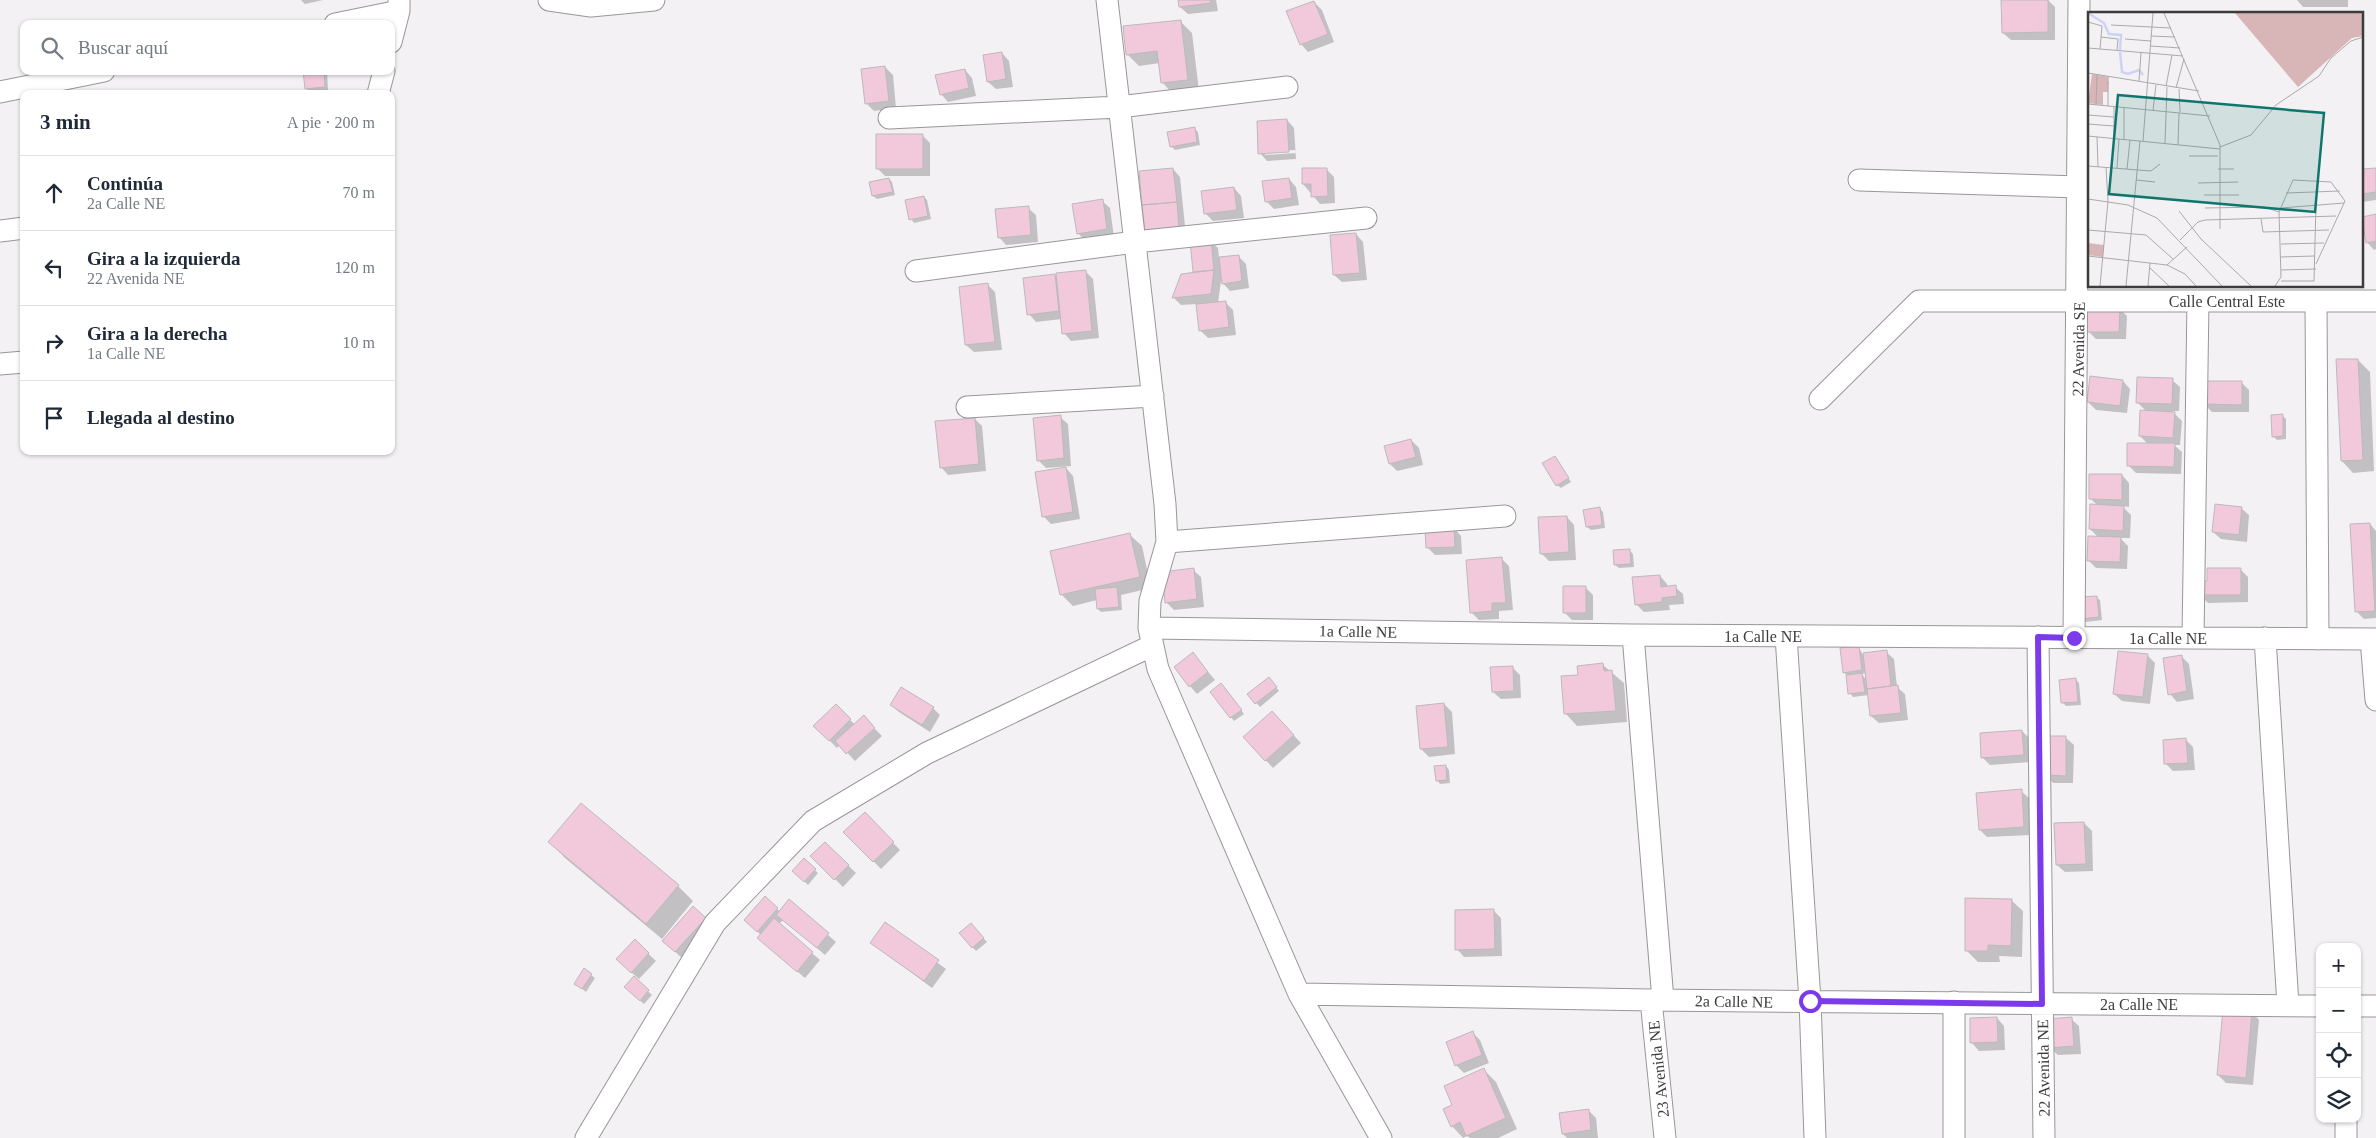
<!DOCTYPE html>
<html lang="es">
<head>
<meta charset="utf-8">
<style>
  body { margin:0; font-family:Georgia,serif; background:#f6f6f7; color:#1f2937 }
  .controls { position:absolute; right:15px; bottom:15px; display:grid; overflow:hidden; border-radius:10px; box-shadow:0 1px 4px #0004 }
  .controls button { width:45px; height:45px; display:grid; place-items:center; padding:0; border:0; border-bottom:1px solid #e0e1e3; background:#fff; color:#1f2937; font:25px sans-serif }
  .stop { position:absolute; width:15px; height:15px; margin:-11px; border:4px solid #7c3aed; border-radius:50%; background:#fff }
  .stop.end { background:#7c3aed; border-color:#fff; box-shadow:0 1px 5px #0008 }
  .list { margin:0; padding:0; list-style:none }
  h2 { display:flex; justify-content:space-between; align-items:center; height:65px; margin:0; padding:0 20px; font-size:21px }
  h2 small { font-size:16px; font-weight:400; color:#747a83 }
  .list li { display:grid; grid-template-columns:32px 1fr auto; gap:15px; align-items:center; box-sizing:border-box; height:75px; padding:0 20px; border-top:1px solid #e0e1e3 }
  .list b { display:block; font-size:19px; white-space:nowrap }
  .list p { margin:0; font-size:16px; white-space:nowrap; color:#747a83 }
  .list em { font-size:16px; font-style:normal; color:#747a83 }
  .icon { flex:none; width:28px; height:28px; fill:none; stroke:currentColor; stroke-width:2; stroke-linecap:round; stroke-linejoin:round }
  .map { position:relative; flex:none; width:2376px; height:1138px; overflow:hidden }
  .search { position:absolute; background:#fff; box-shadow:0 1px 4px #0004; left:20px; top:20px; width:375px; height:55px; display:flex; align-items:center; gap:12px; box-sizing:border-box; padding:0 18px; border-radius:10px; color:#747a83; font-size:19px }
  .panel { position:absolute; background:#fff; box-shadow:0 1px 4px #0004; left:20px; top:90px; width:375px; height:365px; border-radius:10px }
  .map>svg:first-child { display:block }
</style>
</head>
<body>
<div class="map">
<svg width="2376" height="1138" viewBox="0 0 2376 1138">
  <rect width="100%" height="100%" fill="#f4f1f4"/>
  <path fill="#0003" fill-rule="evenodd" d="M301 0H323L305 4Z
    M1179 0H1216L1218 11 1188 14 1180 7Z
    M2003 0H2048L2055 7V40H2011L2003 33Z
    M2297 0H2348V7H2303Z
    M1314 2 1322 10 1334 42 1308 52 1301 44Z
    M1180 21 1192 33 1199 91 1173 94 1162 82 1160 63 1139 66 1127 54Z
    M1002 53 1009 61 1013 87 996 89 988 82Z
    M885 67 893 75 896 108 874 111 866 103Z
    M965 70 972 78 976 96 948 102 941 94Z
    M304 71H327L328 90 310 92 306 88Z
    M1287 120 1294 128 1296 159 1267 161 1260 153ZM1295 150 1296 153 1265 155V152Z
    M1194 128 1198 132 1200 145 1175 150 1171 146Z
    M922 135 930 143V176H885L877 168Z
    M1173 169 1180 177 1186 236 1154 239Z
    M1326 169 1334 177 1335 203 1320 204 1303 184Z
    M2376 169V200L2362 202V171Z
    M889 179 892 182 895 195 877 199 873 196Z
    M1289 179 1296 187 1299 205 1274 209 1266 201Z
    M1234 188 1241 196 1244 218 1213 221 1205 213Z
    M924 197 927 200 931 219 914 223 911 219Z
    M1102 201 1110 208 1114 237 1085 241 1078 233Z
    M1028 208 1036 215 1038 242 1006 245 999 237Z
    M2376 215V249L2374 250 2367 242Z
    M1356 234 1363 242 1367 280 1342 282 1334 275Z
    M1210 240 1218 248 1219 258 1238 256 1246 264 1249 288 1230 291 1221 281 1218 303 1225 302 1233 310 1236 335 1208 338 1200 330 1197 304 1181 305 1174 298 1182 275 1195 273 1191 243Z
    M1085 271 1093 279 1099 338 1071 341 1064 333 1062 319 1036 322 1029 314 1055 275 1058 278Z
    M988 285 995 292 1002 350 974 352 966 345Z
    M2119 308 2127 316 2126 339H2096L2088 331Z
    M2358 360 2370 372 2374 471 2353 473 2342 461Z
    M2172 380 2180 387 2179 411H2172L2182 421 2180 445H2174L2182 452 2181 474 2136 473 2128 465 2148 444 2140 436 2146 411 2137 402Z
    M2123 381 2130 389 2127 413 2096 410 2088 402Z
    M2241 382 2249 390V412H2212L2204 404Z
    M2282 415 2286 419V439L2277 440 2273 436Z
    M1060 417 1068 424 1071 466 1046 468 1038 460Z
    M975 419 982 426 986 471 948 475 941 467Z
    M1411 440 1419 448 1423 465 1397 471 1390 464 1385 447Z
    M1555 457 1571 482 1561 488 1557 485Z
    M1066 468 1073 476 1080 519 1051 524 1043 516Z
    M2122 475 2129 483V507L2122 506 2131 515 2130 538H2120L2128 546 2127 569 2096 568 2088 560 2099 538 2090 529 2098 506 2090 498Z
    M1599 508 1603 512 1605 528 1591 530 1587 527 1584 511Z
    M2241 508 2249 515 2247 542 2221 539 2213 532Z
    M1567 517 1574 525 1576 560 1549 561 1541 553Z
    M2370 524 2376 531V618L2364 619 2356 611Z
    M1454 528 1461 536 1462 554 1435 555 1427 547Z
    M1130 535 1142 546 1151 588 1121 595 1122 610 1101 612 1098 609 1097 600 1073 606 1061 594Z
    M1629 550 1633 554 1634 567 1619 568 1615 565Z
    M1502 559 1509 566 1513 610 1499 611V619L1479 620 1471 612Z
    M2240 569 2248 577V602L2208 603 2200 595 2209 583Z
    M1193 570 1201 577 1204 607 1174 610 1166 602Z
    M1660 576 1667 584 1668 587H1675L1683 594 1684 604 1669 605 1670 610 1644 612 1636 604Z
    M1586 588 1593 595V620H1572L1564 612Z
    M2096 597 2100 600 2102 620 2086 622 2082 618Z
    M1859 648 1863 655 1886 652 1894 659 1897 687 1905 694 1908 720 1879 723 1871 716 1869 695 1853 697 1850 693 1847 676 1844 672ZM1866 673 1867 680 1861 674Z
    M1193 654 1215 680 1197 694 1190 686Z
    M2147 655 2155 663 2150 704 2122 701 2114 694Z
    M2181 656 2189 664 2194 699 2177 702 2170 694Z
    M1603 665 1624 683 1627 722 1577 726 1566 714 1579 676Z
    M1512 667 1520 675 1521 698 1501 699 1493 692Z
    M2076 680 2079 683 2081 705 2066 706 2062 702Z
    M1272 682 1279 691 1260 707 1249 695Z
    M1225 688 1244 714 1234 721 1212 692Z
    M1444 704 1452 712 1455 754 1429 757 1421 749 1417 707Z
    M836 705 855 725H871L882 736 855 761 840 745 837 748 815 726Z
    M891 705 933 708 940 715 930 732 899 712Z
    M1279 720 1301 743 1273 768 1244 737Z
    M2022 731 2030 739 2031 762 1990 765 1982 757Z
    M2066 738 2074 745 2073 783H2053L2046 775Z
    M2185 739 2193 747 2195 770 2173 771 2166 764Z
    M1446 766 1449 770 1450 783 1440 784 1437 780Z
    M2021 791 2029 798 2031 835 1987 837 1980 830Z
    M865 814 900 850 881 869 845 832Z
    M2084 823 2092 831 2093 871 2065 872 2057 865Z
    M550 842 678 886 693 901 662 939 565 858Z
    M825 843 856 873 843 887 812 856Z
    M804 860 818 873 808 885 794 871Z
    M766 898 780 912 789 901 836 942 825 955 784 920 778 924 820 960 805 978 758 938 761 935 753 928Z
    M2011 900 2023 911 2022 957 1999 956 2000 962H1978L1966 950Z
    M693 908 713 926 683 959 671 948Z
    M1494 911 1501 918 1502 956 1464 957 1457 949Z
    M885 924 946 969 932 988 872 943Z
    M971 924 987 942 976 951 960 933Z
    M635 941 656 961 639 979 625 967Z
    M591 975 595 978 586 992 576 984Z
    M634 978 652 995 644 1004 625 987Z
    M2252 1012 2259 1020 2253 1085 2226 1083 2218 1075Z
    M1997 1018 2004 1026 2005 1050 1979 1051 1972 1043Z
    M2071 1019 2079 1026 2081 1054 2058 1055 2050 1048Z
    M1473 1033 1480 1040 1489 1063 1464 1073 1456 1065Z
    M1484 1070 1496 1082 1517 1129 1498 1138H1470L1467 1136 1463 1138 1452 1126 1453 1106Z
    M1588 1110 1596 1118 1598 1138H1567L1563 1134Z"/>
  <path fill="#f1c9da" stroke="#bdb9bb" d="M1178 0H1210L1211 3 1179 7Z
    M2001 0H2048V32L2002 33Z
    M1314 1 1328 34 1300 45 1286 11Z
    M1181 20 1188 80 1161 83 1157 51 1126 55 1123 26Z
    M1002 52 1006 79 987 82 983 55Z
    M885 66 889 101 865 104 861 69Z
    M965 69 969 88 940 95 935 75Z
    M303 71H324L325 87 305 89Z
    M1287 119 1289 152 1258 154 1257 121Z
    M1195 127 1197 142 1170 147 1167 132Z
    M876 134H923V169H876Z
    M1173 168 1177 202 1142 205 1139 171Z
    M1302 168H1327L1328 196 1311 197V184H1302Z
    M2376 168V192L2362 194V169Z
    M889 178 893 192 872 196 869 182Z
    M1289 178 1292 198 1265 202 1262 181Z
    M1234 187 1237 210 1204 214 1201 191Z
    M924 196 928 216 909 220 905 200Z
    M1103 199 1107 229 1077 234 1072 204Z
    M1177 202 1179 228 1145 232 1142 205Z
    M1029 206 1031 235 998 238 995 209Z
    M2376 214V241L2366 243 2362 217Z
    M1356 233 1360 273 1333 275 1330 235Z
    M1211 239 1214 270 1193 272 1190 241Z
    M1239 255 1242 281 1222 284 1219 257Z
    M1086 270 1092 331 1062 334 1056 273Z
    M1214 270 1211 294 1172 298 1181 274Z
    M1055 274 1059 311 1027 315 1023 278Z
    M988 283 995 342 965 345 959 287Z
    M1226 301 1229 327 1199 331 1196 304Z
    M2087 307H2120L2119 332H2087Z
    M2336 359H2358L2363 460 2341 461Z
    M2090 376 2123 380 2120 406 2087 402Z
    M2137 377 2173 378 2172 404 2136 403Z
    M2203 381H2242V405L2203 404Z
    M2140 410 2175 412 2173 438 2139 436Z
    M2283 414V436L2272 437 2271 415Z
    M1061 415 1064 458 1037 461 1033 418Z
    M975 418 979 464 940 468 935 421Z
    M1411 439 1416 457 1389 464 1384 446Z
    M2127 443H2175L2174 467 2127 466Z
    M1555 456 1569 478 1556 486 1542 463Z
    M1066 467 1073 512 1042 517 1035 472Z
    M2089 474H2122V500L2089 499Z
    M2090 504 2124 506 2123 531 2089 529Z
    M2215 504 2242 507 2239 535 2212 532Z
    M1600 507 1602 525 1586 527 1583 510Z
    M1567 516 1569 552 1540 554 1538 517Z
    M2370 523 2375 611 2355 612 2350 524Z
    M1454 527 1455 547 1426 548 1425 529Z
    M1130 533 1140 577 1060 595 1050 551Z
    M2088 536 2121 537 2120 562 2087 561Z
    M1630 549 1631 564 1614 565 1613 550Z
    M1502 557 1506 603H1492V611L1470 613 1466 560Z
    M1194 568 1197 599 1165 603 1162 572Z
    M2207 568H2241V595H2199V581H2207Z
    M1660 575 1661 587 1676 585 1677 596 1662 598V602L1635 605 1632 577Z
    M1563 586H1586V613H1563Z
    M1117 587 1119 607 1097 609 1095 589Z
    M2097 596 2099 617 2081 619 2079 597Z
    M1859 646 1862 670 1843 673 1840 648Z
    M1887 650 1891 686 1867 689 1863 653Z
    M2118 651 2148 654 2143 697 2113 694Z
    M1193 652 1208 672 1189 687 1174 667Z
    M2182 655 2187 691 2168 695 2163 658Z
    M1603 663 1604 671 1612 670 1616 711 1564 714 1561 676 1578 675 1577 666Z
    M1513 666 1514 691 1492 692 1490 667Z
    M1862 673 1865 692 1848 694 1846 675Z
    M1269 677 1277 687 1255 704 1247 694Z
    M2076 678 2078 702 2061 703 2059 680Z
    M1221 683 1242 710 1230 718 1210 692Z
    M1898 685 1901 713 1870 716 1867 689Z
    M901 687 934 707 922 725 890 705Z
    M1444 703 1448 747 1420 749 1416 706Z
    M836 704 851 719 829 741 813 726Z
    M1272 711 1294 735 1265 761 1243 737Z
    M864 715 875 728 846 754 835 741Z
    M2022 730 2024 755 1981 758 1980 733Z
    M2045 736H2066V776L2044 775Z
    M2186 738 2188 763 2164 764 2163 740Z
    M1446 765 1447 780 1436 781 1434 766Z
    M2022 789 2024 827 1979 830 1976 793Z
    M581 803 679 885 646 924 548 842Z
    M865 812 894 842 873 862 843 832Z
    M2084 822 2086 864 2056 865 2054 823Z
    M825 842 849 865 834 880 810 856Z
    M804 858 816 869 804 882 792 871Z
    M765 896 778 908 757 932 744 920Z
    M1965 898 2012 899 2011 946 1988 945V951H1965Z
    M789 899 829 933 817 948 776 915Z
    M693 906 706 918 675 952 662 941Z
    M1494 909 1495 949 1455 950V910Z
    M774 918 813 952 797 972 757 938Z
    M885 922 939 960 924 981 870 943Z
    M971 923 984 938 972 948 959 933Z
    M635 939 649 953 631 973 616 959Z
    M584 968 592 974 582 989 574 984Z
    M634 976 649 990 640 1001 624 987Z
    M2223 1009 2252 1011 2246 1078 2217 1075Z
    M1997 1017 1998 1042 1970 1043V1018Z
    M2072 1017 2074 1046 2049 1048 2047 1019Z
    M1473 1031 1482 1055 1455 1066 1446 1042Z
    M1484 1068 1506 1118 1466 1136 1460 1122 1451 1127 1443 1109 1452 1105 1444 1086Z
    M1589 1109 1591 1130 1562 1134 1559 1113Z"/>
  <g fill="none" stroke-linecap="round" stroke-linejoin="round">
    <defs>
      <path id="minor" d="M549 0 591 6 654 0
        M1107 0 1165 504 1167 542 1150 601 1149 628 1158 669 1299 994 1381 1138
        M335 24 399 11
        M391 42 399 11V0
        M0 92 104 71
        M378 94 384 71
        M889 118 1119 107 1287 87
        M1859 180 2079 187
        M0 231 24 228
        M916 271 1135 242 1366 218
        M2316 301 2318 639
        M0 364 24 362
        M1820 399 1919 301H2376
        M967 407 1153 396
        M1167 542 1505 516
        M1149 628 1633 635 2376 639
        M1633 635 1663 1000
        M1786 636 1810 1001 1815 1138
        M2038 637 2044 1138
        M2074 638 2079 0
        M2193 638 2198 301
        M2265 638 2288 1005
        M2371 639 2376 700
        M1299 994 1651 1000 2320 1006
        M1651 1000 1665 1138
        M1954 1002V1138
        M2357 1006H2376
        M2346 1119V1138
        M586 1138 715 923 813 821 927 753 1151 646"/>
    </defs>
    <use href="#minor" stroke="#999699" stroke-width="23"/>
    <use href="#minor" stroke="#fff" stroke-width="21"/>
  </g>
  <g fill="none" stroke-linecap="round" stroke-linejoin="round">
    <path stroke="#7c3aed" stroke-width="6" d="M1810 1001 2042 1004 2038 637 2074 638"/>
  </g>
  <g text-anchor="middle" stroke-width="4" stroke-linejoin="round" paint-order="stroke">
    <g font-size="16" fill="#3d3c3d" stroke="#fff">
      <text x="2227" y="307">Calle Central Este</text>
      <text transform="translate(2078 349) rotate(-89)" y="6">22 Avenida SE</text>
      <text transform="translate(1358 631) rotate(1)" y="6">1a Calle NE</text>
      <text x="1763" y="642">1a Calle NE</text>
      <text x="2168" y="644">1a Calle NE</text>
      <text transform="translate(1734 1001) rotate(1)" y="6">2a Calle NE</text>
      <text x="2139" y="1010">2a Calle NE</text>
      <text transform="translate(2043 1068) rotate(-91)" y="6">22 Avenida NE</text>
      <text transform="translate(1658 1069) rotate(-96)" y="6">23 Avenida NE</text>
    </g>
  </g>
  <g transform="translate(2088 12)">
    <rect width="275" height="275" fill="#f4f1f4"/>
    <path d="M147 1H274L275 24 264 26 210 75ZM4 62 21 65 20 80H15V93L0 91ZM0 231 16 233 15 245 0 243Z" fill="#d8b5b7"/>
    <path fill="none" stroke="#cdd2f7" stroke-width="2.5" d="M0 1 16 11 21 22 33 23 32 38M32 40 34 60 40 62 51 58 55 63"/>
    <path fill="none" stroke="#aba9ab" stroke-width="1" d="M76 1 132 133V217M0 10 14 14 12 37M23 13 83 16M63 24 87 25M13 25 30 27 29 38M37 27 63 29M63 34 92 36M0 36 95 44M0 61 111 79M20 69V94M51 69 53 41M78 74 84 43M88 76 96 47M91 77 92 100M0 92 122 104M8 93 9 63M65 98 68 73M0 103 26 105M0 112 26 114M0 124 132 137M9 125 10 155M26 127V95M36 128V95M55 129 65 1M77 131 79 75M90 133 91 101M132 135 163 123 188 93 231 64 243 46 263 29 275 25M101 144H130M0 154 63 159 72 152M29 156 31 127M39 157 42 128M130 157H146M48 168 67 170M110 171 150 170M198 181 252 179M116 183H151M0 187 40 193 69 206 134 274M117 196 176 195 191 200M193 196 256 191M91 199 113 227 163 274M173 207 175 220 241 218M0 218 58 223 85 247M92 228 110 210 117 208 248 204M193 232 236 231M0 244 79 253 97 262 108 274M192 245 227 244M79 253 99 235M62 256 81 274M193 258 228 257M193 269H226L228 192M12 274 20 189 18 155M38 274 52 129M60 274 62 251M187 274 193 265 191 200 205 168 243 170 257 189 228 252"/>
    <path fill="#0f766e" fill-opacity="0.15" stroke="#0f766e" stroke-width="2.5" d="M30 83 236 101 227 200 21 182Z"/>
    <rect width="275" height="275" fill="none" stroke="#3d3c3d" stroke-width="2.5"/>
  </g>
</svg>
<div class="controls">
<button>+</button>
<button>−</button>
<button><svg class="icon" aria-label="locate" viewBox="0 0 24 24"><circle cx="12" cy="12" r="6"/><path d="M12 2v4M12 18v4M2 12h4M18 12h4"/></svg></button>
<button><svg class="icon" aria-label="layers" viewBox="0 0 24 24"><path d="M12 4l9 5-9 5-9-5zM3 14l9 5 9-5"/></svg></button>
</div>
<div class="stop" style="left:1810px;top:1001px"></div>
<div class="stop end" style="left:2074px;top:638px"></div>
<div class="search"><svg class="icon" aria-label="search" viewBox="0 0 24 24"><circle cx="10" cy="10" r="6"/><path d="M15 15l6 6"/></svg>Buscar aquí</div>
<section class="panel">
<h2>3 min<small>A pie · 200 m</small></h2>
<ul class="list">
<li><svg class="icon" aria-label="ahead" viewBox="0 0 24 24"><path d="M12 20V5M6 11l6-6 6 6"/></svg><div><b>Continúa</b><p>2a Calle NE</p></div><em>70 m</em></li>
<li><svg class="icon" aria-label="left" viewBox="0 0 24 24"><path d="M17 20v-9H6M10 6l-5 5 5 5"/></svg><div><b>Gira a la izquierda</b><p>22 Avenida NE</p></div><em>120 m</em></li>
<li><svg class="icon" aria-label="right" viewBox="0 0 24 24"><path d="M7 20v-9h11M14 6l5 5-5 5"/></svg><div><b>Gira a la derecha</b><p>1a Calle NE</p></div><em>10 m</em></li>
<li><svg class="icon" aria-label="arrive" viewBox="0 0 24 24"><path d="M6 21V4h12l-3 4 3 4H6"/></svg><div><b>Llegada al destino</b></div></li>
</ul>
</section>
</div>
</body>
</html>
